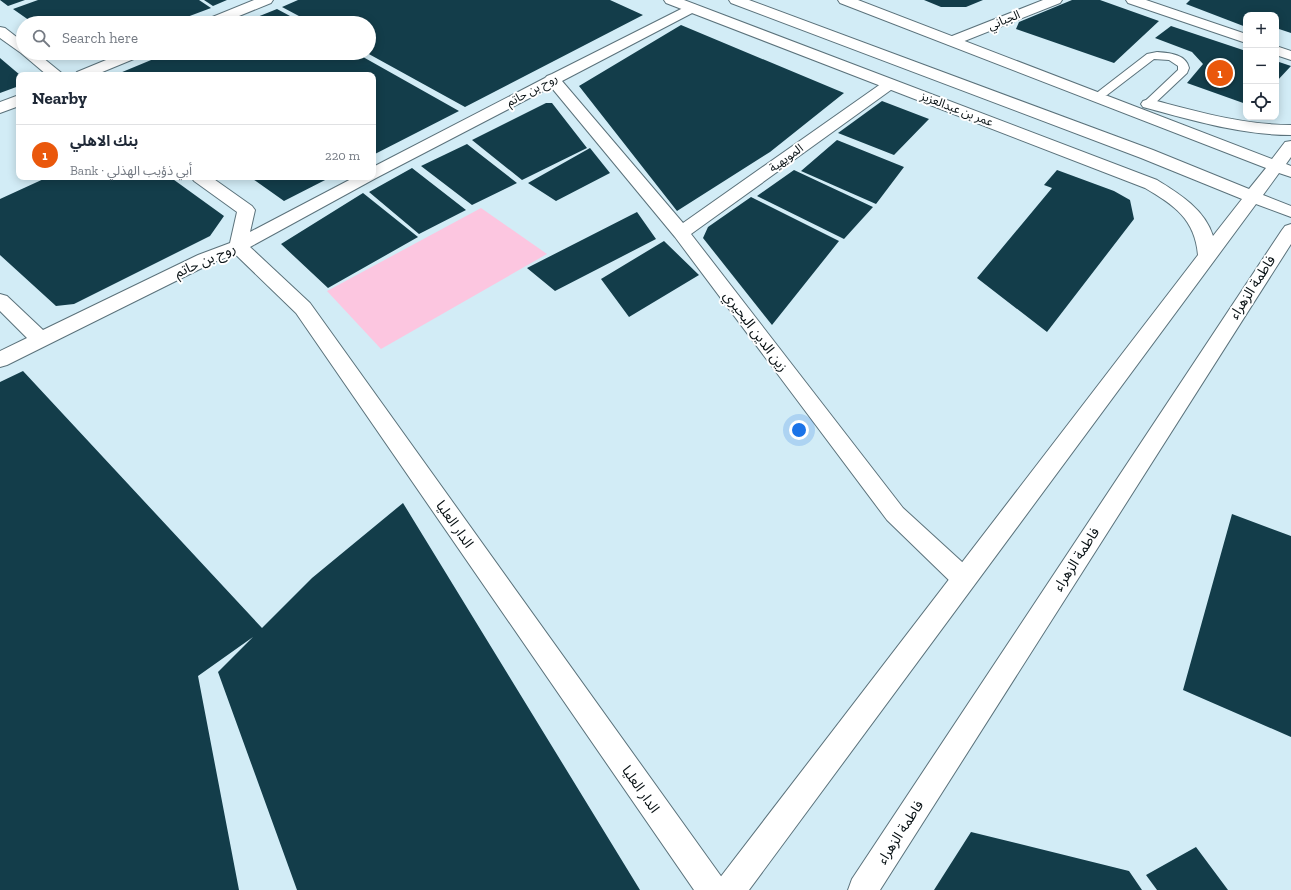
<!DOCTYPE html>
<html lang="en">
<head>
<meta charset="utf-8">
<style>
  body { margin:0; font-family:"Zilla Slab","Noto Sans Arabic",serif; background:#f2f2f3; color:#1f2937 }
  .controls { position:absolute; right:12px; top:12px; display:grid; overflow:hidden; border-radius:8px; box-shadow:0 2px 10px #0003 }
  .controls button { width:36px; height:36px; display:grid; place-items:center; padding:0; border:0; border-bottom:1px solid #e0e1e3; background:#fff; color:#1f2937; font:20px sans-serif }
  .you { position:absolute; left:799px; top:430px; width:14px; height:14px; margin:-10px; border:3px solid #fff; border-radius:50%; background:#1a73e8; box-shadow:0 0 0 6px #1a73e833 }
  .badge { display:grid; place-items:center; width:26px; height:26px; border-radius:50%; background:#ea580c; color:#fff; font-size:13px; font-weight:700 }
  .pin { position:absolute; translate:-50% -50%; border:2px solid #fff; box-shadow:0 1px 4px #0006 }
  .list { margin:0; padding:0; list-style:none }
  h2 { display:flex; justify-content:space-between; align-items:center; height:52px; margin:0; padding:0 16px; font-size:17px }
  h2 small { font-size:13px; font-weight:400; color:#747a83 }
  .list li { display:grid; grid-template-columns:26px 1fr auto; gap:12px; align-items:center; box-sizing:border-box; height:56px; padding:0 16px; border-top:1px solid #e0e1e3 }
  .list b { display:block; font-size:15px; white-space:nowrap }
  .list p { margin:0; font-size:13px; white-space:nowrap; color:#747a83 }
  .list em { font-size:13px; font-style:normal; color:#747a83 }
  .icon { flex:none; width:22px; height:22px; fill:none; stroke:currentColor; stroke-width:2; stroke-linecap:round; stroke-linejoin:round }
  .map { position:relative; flex:none; width:1291px; height:890px; overflow:hidden }
  .search { position:absolute; background:#fff; box-shadow:0 2px 10px #0003; left:16px; top:16px; width:360px; height:44px; display:flex; align-items:center; gap:10px; box-sizing:border-box; padding:0 14px; border-radius:22px; color:#747a83; font-size:15px }
  .panel { position:absolute; background:#fff; box-shadow:0 2px 10px #0003; left:16px; top:72px; width:360px; height:108px; border-radius:8px }
  .map>svg:first-child { display:block }
</style>
</head>
<body>
<div class="map">
<svg width="1291" height="890" viewBox="0 0 1291 890">
  <rect width="100%" height="100%" fill="#d2ecf6"/>
  <path fill="#fcc6e0" d="M481 208 547 254 381 349 327 291Z"/>
  <path fill="#133d4a" d="M0 0H25L8 6Z
    M38 0H199L211 8 171 23H33L13 9Z
    M204 0H227L213 6Z
    M298 0H610L643 15 465 107 367 53H369V23H312L282 7Z
    M924 0H983L966 7H941Z
    M1072 0H1100L1159 21 1114 63 1016 29 1019 22Z
    M1190 0H1291V33L1276 28V15H1246V27L1186 4Z
    M277 9 303 23H242Z
    M681 25 844 93 770 152 677 211 579 86Z
    M1171 26 1246 51V104L1187 83 1203 64 1192 52 1155 38Z
    M74 53H94L81 58Z
    M168 53H356L459 111 373 155V75H115Z
    M0 58 20 75H19V86L0 93Z
    M1276 61 1291 66 1276 82Z
    M882 101 929 119 894 155 838 133Z
    M546 103H552L587 148 522 180 472 140Z
    M837 140 904 167 876 204 801 171Z
    M467 144 517 183 472 205 421 166Z
    M590 148 610 173 556 201 528 183Z
    M412 168 466 210 419 234 369 192Z
    M794 170 873 207 844 239 757 196Z
    M1057 170 1114 191 1130 200 1134 219 1047 332 977 278 1052 188 1044 185Z
    M48 177H170L224 216 210 236 74 304 56 306 0 255V199Z
    M250 177H331L284 201Z
    M363 193 418 237 328 288 281 244Z
    M751 197 839 241 772 325 703 238 708 227Z
    M637 212 656 239 555 291 527 268Z
    M664 241 699 275 629 317 601 279Z
    M23 371 262 628 312 578 403 503 640 890H297L218 672 253 637 198 676 239 890H0V382Z
    M1232 514 1291 536V737L1183 690Z
    M971 832 1129 871 1142 890H934Z
    M1196 847 1228 890H1157L1146 875Z"/>
  <g fill="none" stroke-linecap="round" stroke-linejoin="round">
    <defs>
      <path id="lane" d="M1157 52C1169 53 1186 54 1189 68L1187 73 1152 106H1144L1142 104 1178 70V66L1169 60 1154 59 1107 95H1099L1097 93 1099 91 1147 54Z"/>
      <path id="street" d="M254 0H273L271 3 222 23H203L205 20Z
        M1043 0H1062L1060 3 957 44 952 45 947 44 945 41 947 38Z
        M1126 0H1146L1246 34V43L1128 3Z
        M691 4 696 5 698 8 696 11 562 81 683 223 885 81 890 79 895 81 898 84 895 87 691 234 903 508 973 572 976 579 973 586 964 589 955 586 887 520 675 237 551 87 376 178 250 247 310 303 723 879 727 890H694L296 313 235 254 212 263 7 365 0 367V351L27 338 0 311V294L7 296 43 330 198 255 230 243 237 212 194 181 191 177H211L252 206 255 210 250 232 355 177H373V167L545 78 547 76 552 74Z
        M0 27 5 28 23 42V53H37L64 75H47L21 53 0 38Z
        M1276 46 1291 51V60L1276 55Z
        M123 53H143L141 56 95 75H74L77 72Z
        M19 95V106L0 113V102Z"/>
      <path id="secondary" d="M664 0H684L1157 180C1180 194 1205 210 1213 236L1242 199 1141 158 731 3 729 0H749L1153 150 1249 189 1266 168 840 3 838 0H858L1272 159 1285 142 1291 141V157L1286 164 1291 166V177L1279 173 1263 195 1291 206V217L1256 204 749 890H715L719 879 1198 255C1195 219 1174 205 1145 188L666 3Z
        M1149 99C1196 111 1242 125 1291 125V135C1240 135 1192 120 1143 107L1141 104 1143 101Z
        M1291 224V244L880 890H848L852 879 1282 230 1285 226Z"/>
    </defs>
    <use href="#lane" stroke="#5b727b" stroke-width="2"/>
    <use href="#street" stroke="#5b727b" stroke-width="2"/>
    <use href="#secondary" stroke="#5b727b" stroke-width="2"/>
    <use href="#lane" fill="#fff" fill-rule="evenodd"/>
    <use href="#street" fill="#fff" fill-rule="evenodd"/>
    <use href="#secondary" fill="#fff" fill-rule="evenodd"/>
  </g>
  <g text-anchor="middle" stroke-width="4" stroke-linejoin="round" paint-order="stroke">
    <g font-size="12" fill="#081114" stroke="#fff">
      <text transform="translate(1004 20) rotate(-22)" y="4">الجباني</text>
      <text transform="translate(532 90) rotate(-28)" y="4">روح بن حاتم</text>
      <text transform="translate(957 109) rotate(21)" y="4">عمر بن عبدالعزيز</text>
      <text transform="translate(786 158) rotate(-36)" y="4">المويهية</text>
    </g>
    <g font-size="14" fill="#081114" stroke="#fff">
      <text transform="translate(205 260) rotate(-24)" y="5">روح بن حاتم</text>
      <text transform="translate(1252 287) rotate(-57)" y="5">فاطمة الزهراء</text>
      <text transform="translate(756 331) rotate(53)" y="5">زين الدين البحيري</text>
      <text transform="translate(455 524) rotate(55)" y="5">الدار العليا</text>
      <text transform="translate(1076 559) rotate(-57)" y="5">فاطمة الزهراء</text>
      <text transform="translate(641 789) rotate(55)" y="5">الدار العليا</text>
      <text transform="translate(900 832) rotate(-57)" y="5">فاطمة الزهراء</text>
    </g>
  </g>
</svg>
<div class="controls">
<button>+</button>
<button>−</button>
<button><svg class="icon" aria-label="locate" viewBox="0 0 24 24"><circle cx="12" cy="12" r="6"/><path d="M12 2v4M12 18v4M2 12h4M18 12h4"/></svg></button>
</div>
<div class="you"></div>
<div class="pin badge" style="left:1220px;top:73px">1</div>
<div class="search"><svg class="icon" aria-label="search" viewBox="0 0 24 24"><circle cx="10" cy="10" r="6"/><path d="M15 15l6 6"/></svg>Search here</div>
<section class="panel">
<h2>Nearby<small></small></h2>
<ul class="list">
<li><span class="badge">1</span><div><b>بنك الاهلي</b><p>Bank · أبي ذؤيب الهذلي</p></div><em>220 m</em></li>
</ul>
</section>
</div>
</body>
</html>
